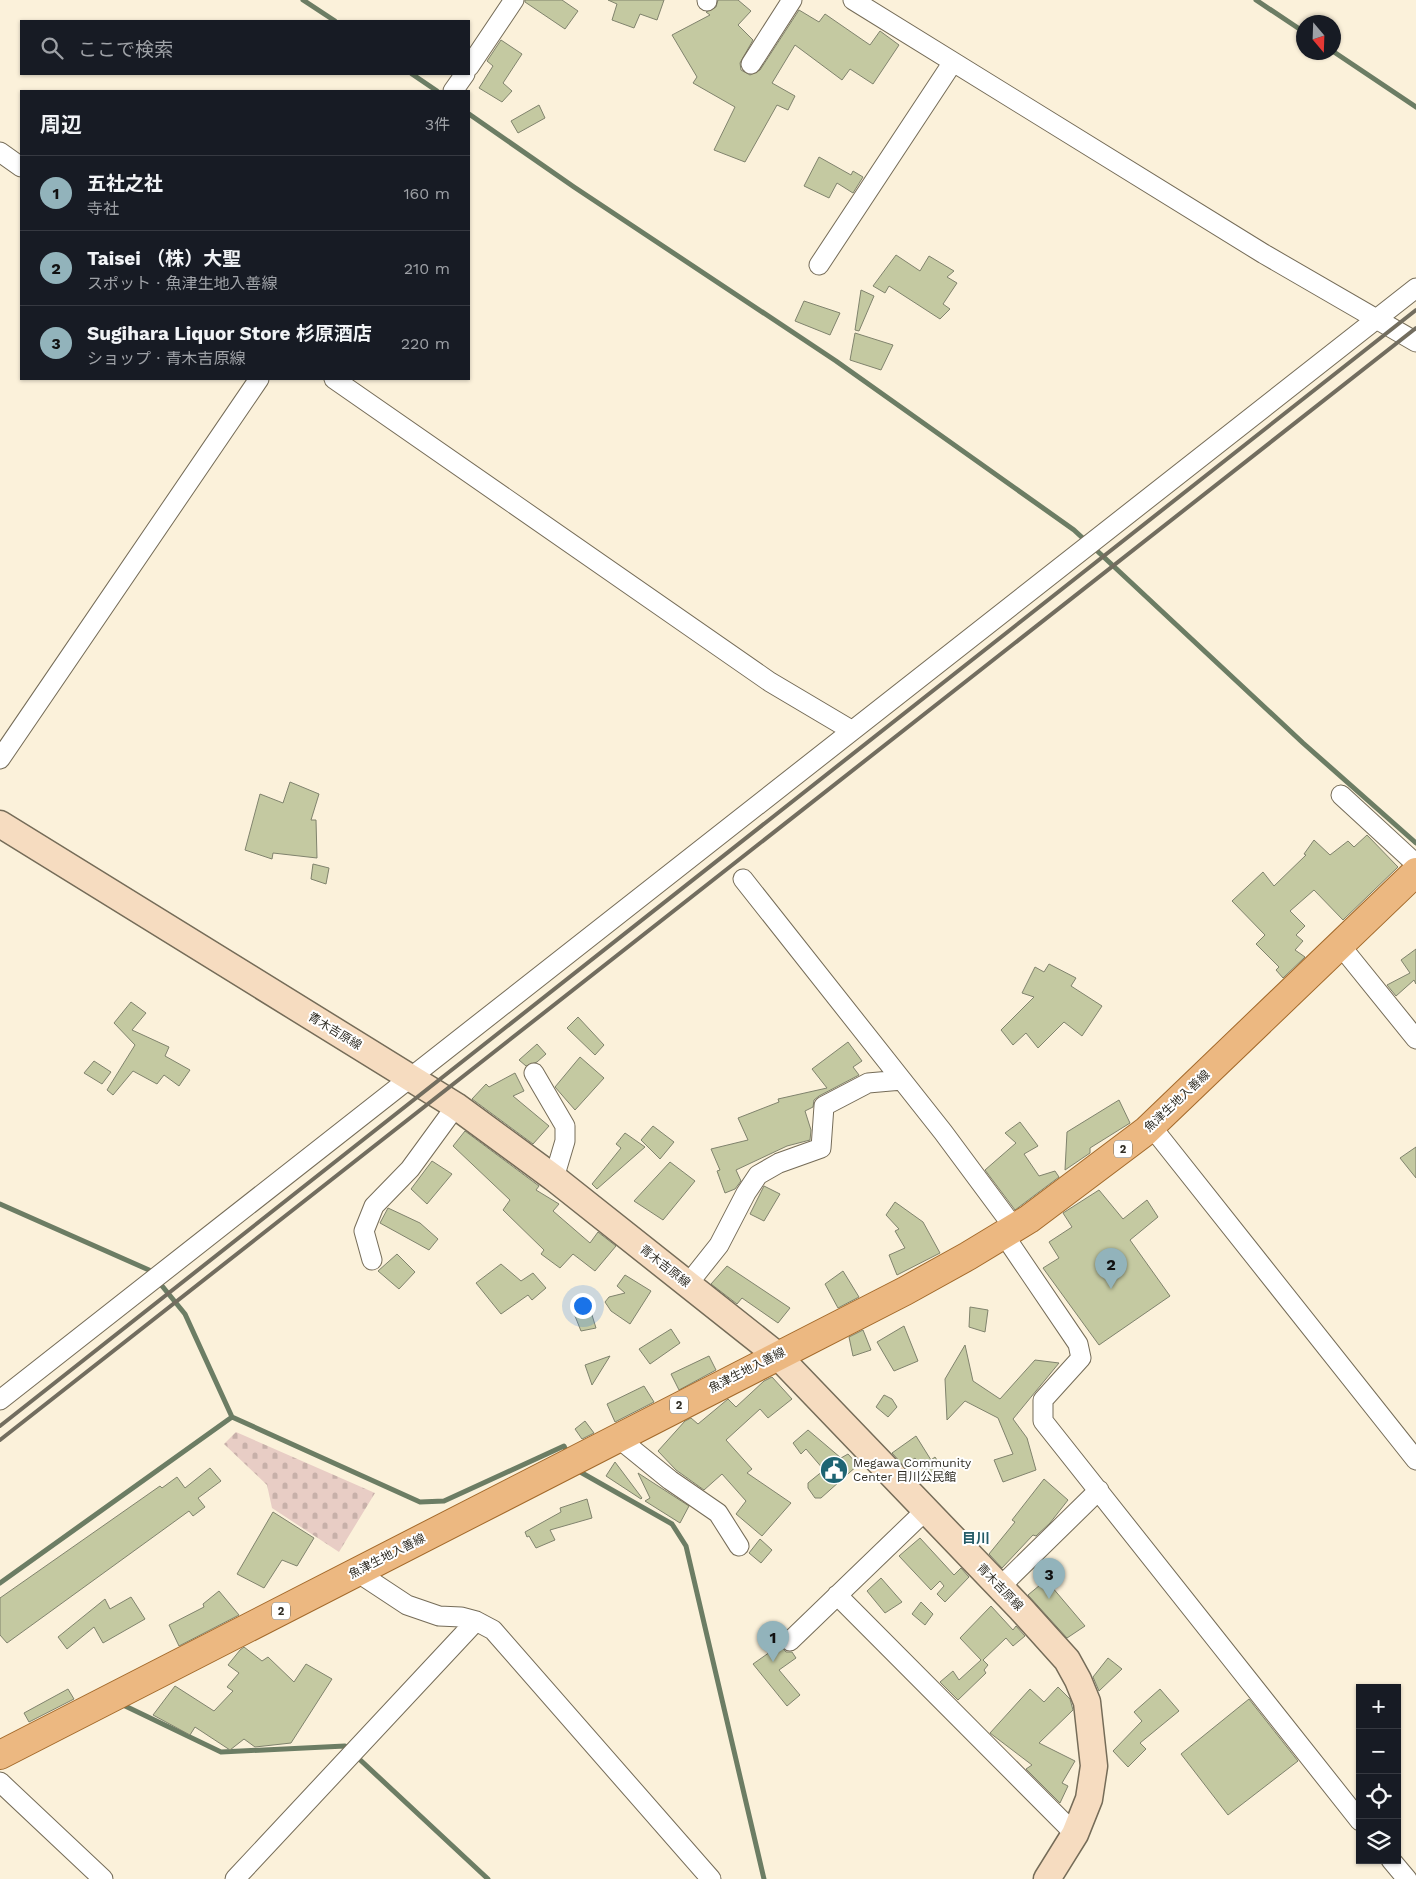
<!DOCTYPE html>
<html lang="ja">
<head>
<meta charset="utf-8">
<style>
  body { margin:0; font-family:"Work Sans","Noto Sans JP",sans-serif; background:#20242c; color:#f1f3f6 }
  .controls { position:absolute; right:15px; bottom:15px; display:grid; overflow:hidden; border-radius:0px; box-shadow:0 1px 4px #0004 }
  .controls button { width:45px; height:45px; display:grid; place-items:center; padding:0; border:0; border-bottom:1px solid #363941; background:#171b24; color:#f1f3f6; font:25px sans-serif }
  .compass { position:absolute; left:1296px; top:15px; width:45px; height:45px; border-radius:50%; background:#171b24; box-shadow:0 1px 4px #0004; rotate:161deg }
  .you { position:absolute; left:582px; top:1305px; width:18px; height:18px; margin:-12px; border:4px solid #fff; border-radius:50%; background:#1a73e8; box-shadow:0 0 0 8px #1a73e833 }
  .badge { display:grid; place-items:center; width:32px; height:32px; border-radius:50%; background:#92b3bb; color:#111; font-size:16px; font-weight:700 }
  .pin { position:absolute; translate:-50% -41px; filter:drop-shadow(0 1px 2px #0008) }
  .pin::after { content:''; position:absolute; top:26px; width:18px; height:15px; background:inherit; clip-path:polygon(0 0,100% 0,50% 100%) }
  .list { margin:0; padding:0; list-style:none }
  h2 { display:flex; justify-content:space-between; align-items:center; height:65px; margin:0; padding:0 20px; font-size:21px }
  h2 small { font-size:16px; font-weight:400; color:#9ea1a6 }
  .list li { display:grid; grid-template-columns:32px 1fr auto; gap:15px; align-items:center; box-sizing:border-box; height:75px; padding:0 20px; border-top:1px solid #363941 }
  .list b { display:block; font-size:19px; white-space:nowrap }
  .list p { margin:0; font-size:16px; white-space:nowrap; color:#9ea1a6 }
  .list em { font-size:16px; font-style:normal; color:#9ea1a6 }
  .icon { flex:none; width:28px; height:28px; fill:none; stroke:currentColor; stroke-width:2; stroke-linecap:round; stroke-linejoin:round }
  .map { position:relative; flex:none; width:1416px; height:1879px; overflow:hidden }
  .search { position:absolute; background:#171b24; box-shadow:0 1px 4px #0004; left:20px; top:20px; width:450px; height:55px; display:flex; align-items:center; gap:12px; box-sizing:border-box; padding:0 18px; border-radius:0px; color:#9ea1a6; font-size:19px }
  .panel { position:absolute; background:#171b24; box-shadow:0 1px 4px #0004; left:20px; top:90px; width:450px; height:290px; border-radius:0px }
  .map>svg:first-child { display:block }
</style>
</head>
<body>
<div class="map">
<svg width="1416" height="1879" viewBox="0 0 1416 1879">
  <defs>
    <pattern id="cemetery-stones" width="16" height="16" patternUnits="userSpaceOnUse" patternTransform="scale(1.25)"><rect width="16" height="16" fill="#e8cdc5"/><path d="M2 7V4a2 2 0 0 1 4 0v3zM10 15v-3a2 2 0 0 1 4 0v3z" fill="#c7b0a9"/></pattern>
  </defs>
  <rect width="100%" height="100%" fill="#fbf1da"/>
  <path fill="url(#cemetery-stones)" d="M236 1432 375 1493 339 1552 272 1508 267 1485 224 1444Z"/>
  <g fill="none" stroke-linecap="round" stroke-linejoin="round">
    <path stroke="#6c7d64" stroke-width="5" d="M303 0 335 21
      M1256 0 1304 32
      M1334 52 1416 107
      M412 74 437 91
      M469 114 574 187 836 361 1074 530 1087 542
      M1093 547 1303 743 1416 843
      M0 1204 149 1270 185 1314 232 1417 420 1502 444 1501 564 1446 568 1455
      M575 1469 672 1524 686 1546 764 1879
      M0 1583 232 1417
      M121 1704 221 1752 345 1746 349 1750
      M356 1756 488 1879"/>
  </g>
  <path fill="#c4c9a1" stroke="#80836d" d="M525 0H562L578 11 565 29 525 2Z
    M608 0H664L657 20 640 14 634 28 612 20 617 4Z
    M718 0H738L751 11 738 25 753 40 740 63 741 70 750 75 760 70 799 10 819 22 825 14 870 45 880 31 899 45 873 84 850 69 842 80 795 45 772 83 795 96 788 110 777 105 745 162 714 150 735 107 693 83 697 77 672 35 710 15 706 12 716 7Z
    M501 40 522 54 503 83 512 91 502 102 479 88 493 66 487 61Z
    M539 105 545 118 518 133 511 121Z
    M819 157 851 175 853 171 863 177 853 193 837 183 829 198 804 186Z
    M896 255 920 271 929 256 954 271 947 277 957 283 943 304 950 309 940 319 889 286 885 293 873 286Z
    M861 290 874 296 859 331 855 330Z
    M804 301 840 313 830 335 795 321Z
    M855 333 893 345 881 370 850 360Z
    M290 782 319 794 311 820H316L317 858 273 853 272 859 245 850 260 794 283 803Z
    M1367 835 1398 867 1343 920 1314 890 1290 911 1305 926 1296 935 1303 941 1295 950 1305 957 1283 978 1276 970 1279 967 1256 944 1265 935 1232 901 1263 872 1274 886 1306 855 1304 854 1314 840 1330 855 1348 841 1354 847Z
    M313 864 329 868 326 884 311 879Z
    M1416 949V984L1414 980 1396 996 1387 985 1410 973 1401 960Z
    M1049 964 1076 978 1071 986 1102 1006 1082 1036 1064 1022 1038 1048 1026 1033 1013 1045 1001 1030 1034 997 1022 993 1035 967 1044 972Z
    M131 1002 146 1013 132 1030 169 1047 165 1056 190 1070 179 1086 164 1075 157 1084 133 1071 113 1095 107 1090 135 1045 114 1023Z
    M578 1017 604 1045 595 1055 567 1028Z
    M848 1042 862 1061 853 1067 859 1075 819 1096 814 1100 813 1107 805 1111 811 1130 810 1140 787 1146 736 1170 741 1181 735 1189 725 1193 717 1171 720 1170 711 1149 748 1140 738 1118 779 1102 778 1099 827 1088 812 1069Z
    M537 1044 546 1054 537 1062 526 1066 519 1060Z
    M580 1057 604 1078 575 1110 555 1087Z
    M94 1061 111 1072 102 1084 84 1073Z
    M515 1073 524 1091 513 1096 549 1126 533 1144 472 1099 486 1084 489 1087Z
    M1119 1100 1130 1123 1090 1148V1153L1065 1170 1067 1132Z
    M1020 1122 1038 1146 1024 1154 1039 1176 1055 1171 1059 1177 1015 1210 985 1170 1016 1143 1005 1133Z
    M653 1126 674 1142 660 1159 641 1140Z
    M465 1131 539 1186 536 1190 559 1204 553 1211 590 1243 598 1232 616 1246 595 1271 573 1254 560 1268 541 1254 544 1250 503 1210 510 1200 453 1146Z
    M625 1133 645 1147 597 1189 592 1184 621 1148 616 1144Z
    M1416 1147V1178L1400 1158Z
    M432 1161 452 1174 427 1204 411 1189Z
    M670 1162 695 1181 663 1220 634 1201Z
    M764 1186 780 1194 764 1221 750 1214Z
    M1099 1190 1123 1219 1147 1200 1158 1217 1130 1240 1170 1296 1099 1345 1043 1268 1059 1258 1049 1242 1072 1227 1063 1213Z
    M895 1202 923 1222 940 1253 897 1275 889 1255 905 1248 895 1231 899 1229 886 1215Z
    M388 1208 420 1223 438 1239 429 1250 380 1223Z
    M397 1254 415 1272 399 1289 378 1271Z
    M501 1264 521 1281 533 1273 546 1288 532 1300 528 1295 501 1314 476 1283Z
    M727 1266 790 1308 778 1323 742 1298 737 1304 711 1284Z
    M843 1271 859 1297 838 1308 825 1284Z
    M625 1275 651 1291 630 1324 611 1311 605 1302 609 1297 625 1293 617 1286Z
    M588 1302 596 1328 581 1331 571 1306Z
    M970 1307 988 1310 985 1332 969 1327Z
    M904 1326 918 1361 894 1371 877 1342Z
    M671 1329 680 1343 650 1364 639 1349Z
    M863 1330 871 1350 853 1356 849 1337Z
    M965 1345 973 1381 1000 1399 1035 1360 1059 1363 1013 1419 1027 1438 1036 1470 1003 1482 994 1460 1013 1454 998 1418 965 1401 947 1420 945 1379Z
    M610 1356 592 1385 585 1365Z
    M709 1356 716 1370 679 1390 671 1374Z
    M772 1377 792 1399 768 1418 760 1409 726 1440 752 1469 747 1473 791 1503 762 1536 736 1514 746 1501 722 1474 704 1490 676 1470 658 1451 685 1421 691 1418 698 1424 728 1399 736 1407 764 1381Z
    M644 1386 654 1402 615 1422 607 1404Z
    M884 1395 892 1399 897 1407 888 1417 876 1407Z
    M585 1421 594 1433 582 1439 575 1429Z
    M808 1430 841 1458 848 1454 858 1465 821 1498H815L808 1488V1483L824 1470 806 1449 801 1454 793 1443Z
    M916 1436 931 1460 935 1457 947 1475 934 1483 915 1458 904 1466 892 1453Z
    M615 1462 642 1498 641 1499 606 1476Z
    M210 1468 221 1481 198 1498 205 1507 193 1516 189 1511 7 1643 0 1635V1598L160 1486 162 1488 177 1477 185 1488Z
    M638 1473 689 1506 680 1523 645 1501 650 1498Z
    M1044 1479 1068 1500 1050 1523 1036 1536 1033 1535 1002 1568 989 1554 1015 1522 1012 1520Z
    M587 1499 592 1518 550 1530 555 1540 536 1548 529 1536 527 1537 525 1532 561 1512 560 1508Z
    M273 1512 314 1538 297 1566 282 1560 264 1588 237 1574Z
    M920 1538 954 1575 961 1568 969 1577 945 1602 937 1594 944 1586 940 1581 931 1590 899 1556Z
    M760 1539 772 1550 761 1563 749 1553Z
    M881 1578 902 1602 885 1613 867 1591Z
    M1046 1580 1085 1626 1067 1638 1028 1595Z
    M219 1591 239 1615 179 1646 169 1625 204 1607 203 1604Z
    M131 1597 145 1619 103 1643 94 1627 67 1649 58 1637 105 1599 110 1609Z
    M921 1602 933 1614 925 1625 912 1614Z
    M991 1606 1013 1630 1016 1626 1025 1636 1013 1646 1006 1638 983 1660 988 1665 984 1670 986 1673 958 1700 940 1682 953 1671 959 1680 981 1660 960 1638Z
    M780 1645 786 1652H792L796 1658 779 1670 800 1695 787 1706 753 1664Z
    M244 1647 262 1661 268 1657 294 1682 306 1664 332 1679 291 1743 255 1747 244 1739 230 1750 195 1727 190 1735 153 1715 175 1686 214 1711 233 1691 227 1687 239 1673 228 1665 240 1650Z
    M1108 1658 1122 1669 1099 1691 1093 1677Z
    M1058 1687 1070 1699 1073 1710 1039 1743 1075 1761 1062 1783 1068 1786 1060 1803 1026 1769 1032 1765 990 1733 1030 1689 1044 1702Z
    M68 1689 74 1699 29 1722 24 1713Z
    M1160 1689 1179 1711 1140 1743 1146 1749 1128 1767 1113 1751 1142 1721 1134 1712Z
    M1249 1699 1298 1761 1228 1815 1181 1754Z"/>
  <g fill="none" stroke-linecap="round" stroke-linejoin="round">
    <defs>
      <path id="minor" d="M853 0 1264 254 1416 342
        M707 1V0
        M751 64 792 0
        M469 67 514 0
        M453 91 465 74
        M0 152 21 167
        M819 265 953 62
        M334 379 770 682 851 730
        M0 759 259 379
        M1341 795 1416 864
        M743 879 943 1132 1015 1229
        M1340 945 1416 1039
        M534 1073 565 1126V1141L554 1178
        M1151 1126 1416 1460
        M1004 1235 1078 1344 1081 1358 1043 1400V1421L1360 1821
        M372 1260 364 1231 374 1206 410 1169 456 1106
        M688 1284 719 1245 746 1193 758 1175 779 1163 821 1148 824 1106 868 1083 902 1080
        M0 1400 1416 288
        M617 1437 670 1480 718 1513 739 1546
        M357 1572 407 1605 439 1616 461 1617 476 1621 493 1630 711 1879
        M1000 1587 1099 1490
        M837 1595 1075 1834
        M790 1641 927 1509
        M0 1782 103 1879
        M1391 1860 1407 1879
        M235 1879 476 1621"/>
      <path id="secondary" d="M0 824 456 1106 554 1178 777 1355 1021 1609 1067 1660 1078 1680 1087 1702 1094 1766 1089 1799 1075 1834 1047 1879"/>
      <path id="primary" d="M0 1755 905 1291 968 1256 1029 1219 1146 1131 1416 872"/>
    </defs>
    <use href="#minor" stroke="#756c58" stroke-width="21"/>
    <use href="#secondary" stroke="#756c58" stroke-width="29"/>
    <use href="#primary" stroke="#a3692a" stroke-width="30"/>
    <use href="#minor" stroke="#fff" stroke-width="19"/>
    <use href="#secondary" stroke="#f6dcc0" stroke-width="26"/>
    <use href="#primary" stroke="#ecb881" stroke-width="28"/>
    <path stroke="#726d5f" stroke-width="4" d="M0 1426 1416 310
      M0 1440 1416 328"/>
  </g>
  <defs>
    <symbol id="civic-disc" viewBox="-11 -11 22 22"><circle r="9.5" fill="#1d6473" stroke="#fff"/><path d="M-.6-6.5H3V-4.5H.6V-3L4-1V1h2V6H-6V1h2V-1L-.6-3ZM-1.2 2.5V6h2.4V2.5Z" fill="#fff"/></symbol>
  </defs>
  <g fill-rule="evenodd">
    <use href="#civic-disc" x="818" y="1454" width="32" height="32"/>
  </g>
  <g text-anchor="middle" stroke-width="4" stroke-linejoin="round" paint-order="stroke">
    <g fill="#fff" stroke="#6f6d66" stroke-width="1">
      <rect x="1114" y="1140.5" width="18" height="17" rx="4"/>
      <rect x="670" y="1396.5" width="18" height="17" rx="4"/>
      <rect x="272" y="1602.5" width="18" height="17" rx="4"/>
    </g>
    <g font-size="11" font-weight="bold" fill="#312e25">
      <text x="1123" y="1153">2</text>
      <text x="679" y="1409">2</text>
      <text x="281" y="1615">2</text>
    </g>
    <g font-size="12" fill="#312e25" stroke="#fff">
      <text transform="translate(335 1031) rotate(31)" y="4">青木吉原線</text>
      <text transform="translate(1177 1101) rotate(-43)" y="4">魚津生地入善線</text>
      <text transform="translate(665 1266) rotate(38)" y="4">青木吉原線</text>
      <text transform="translate(747 1370) rotate(-27)" y="4">魚津生地入善線</text>
      <text transform="translate(387 1556) rotate(-27)" y="4">魚津生地入善線</text>
      <text transform="translate(1000 1587) rotate(46)" y="4">青木吉原線</text>
    </g>
    <g font-size="12" fill="#312e25" stroke="#fff" text-anchor="start">
      <text x="853" y="1467">Megawa Community<tspan x="853" dy="14">Center 目川公民館</tspan></text>
    </g>
    <g font-size="14" font-weight="bold" fill="#255b67" stroke="#fff">
      <text x="976" y="1543">目川</text>
    </g>
  </g>
</svg>
<div class="controls">
<button>+</button>
<button>−</button>
<button><svg class="icon" aria-label="locate" viewBox="0 0 24 24"><circle cx="12" cy="12" r="6"/><path d="M12 2v4M12 18v4M2 12h4M18 12h4"/></svg></button>
<button><svg class="icon" aria-label="layers" viewBox="0 0 24 24"><path d="M12 4l9 5-9 5-9-5zM3 14l9 5 9-5"/></svg></button>
</div>
<svg class="compass" viewBox="-18 -18 36 36"><path d="M0-13l5 13h-10z" fill="#e53935"/><path d="M0 13l5-13h-10z" fill="#9ea1a6"/></svg>
<div class="you"></div>
<div class="pin badge" style="left:773px;top:1662px">1</div>
<div class="pin badge" style="left:1111px;top:1289px">2</div>
<div class="pin badge" style="left:1049px;top:1599px">3</div>
<div class="search"><svg class="icon" aria-label="search" viewBox="0 0 24 24"><circle cx="10" cy="10" r="6"/><path d="M15 15l6 6"/></svg>ここで検索</div>
<section class="panel">
<h2>周辺<small>3件</small></h2>
<ul class="list">
<li><span class="badge">1</span><div><b>五社之社</b><p>寺社</p></div><em>160 m</em></li>
<li><span class="badge">2</span><div><b>Taisei （株）大聖</b><p>スポット · 魚津生地入善線</p></div><em>210 m</em></li>
<li><span class="badge">3</span><div><b>Sugihara Liquor Store 杉原酒店</b><p>ショップ · 青木吉原線</p></div><em>220 m</em></li>
</ul>
</section>
</div>
</body>
</html>
